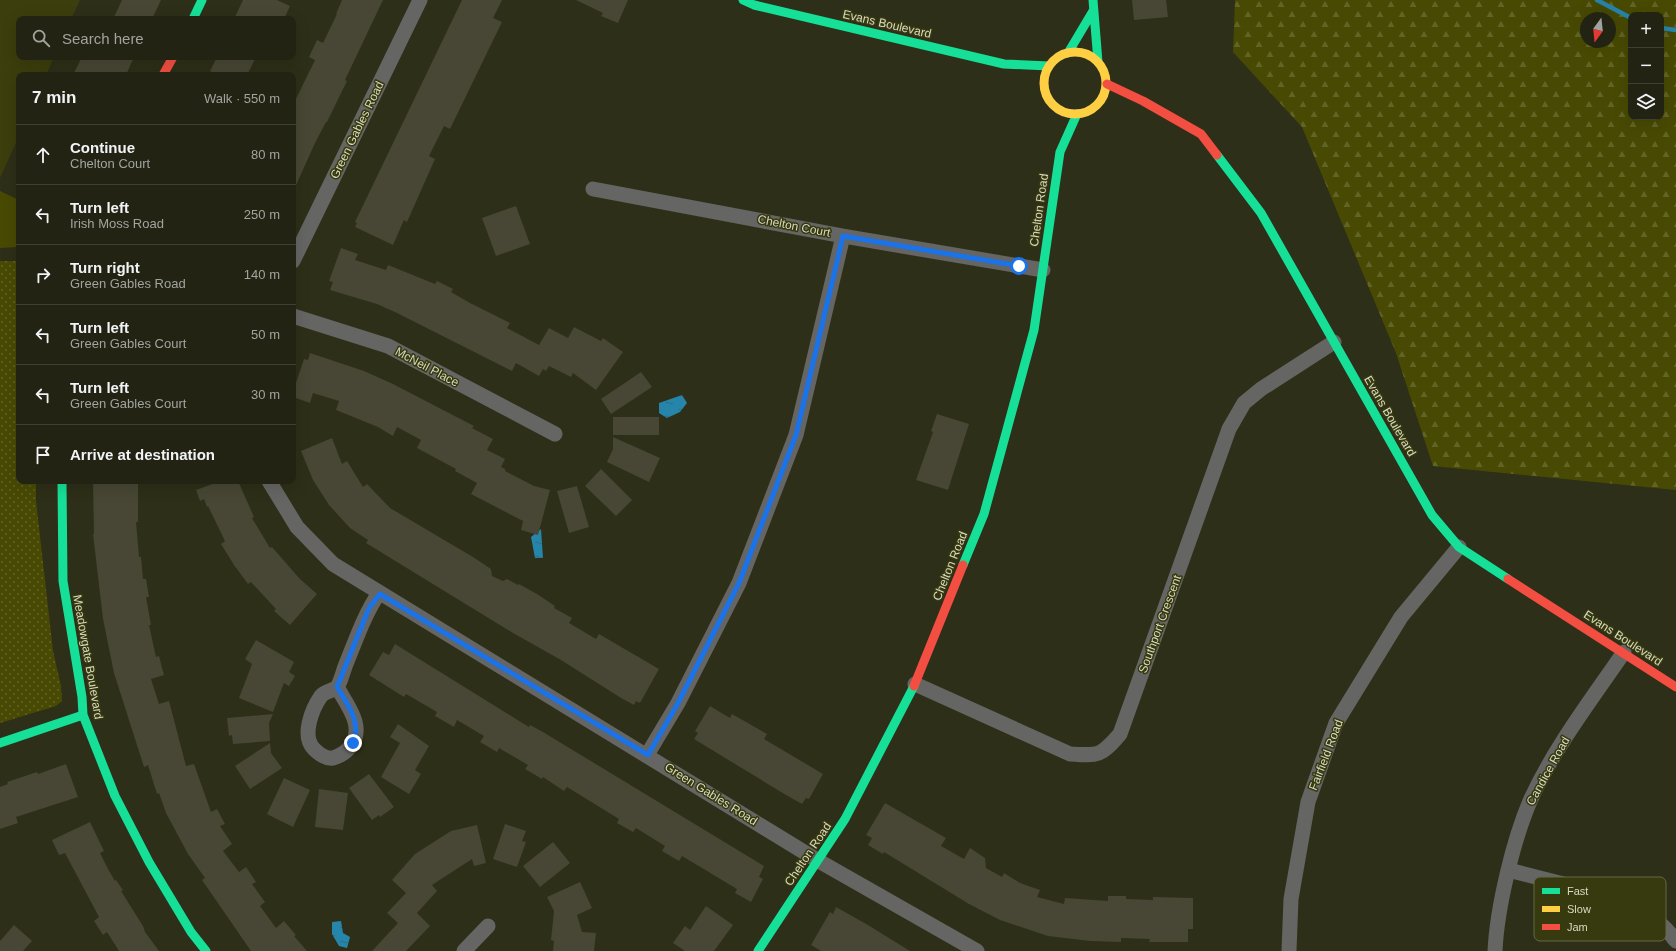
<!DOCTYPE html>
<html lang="en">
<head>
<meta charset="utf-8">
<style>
  body { margin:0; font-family:Helvetica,sans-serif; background:#2e2f20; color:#f1f3f6 }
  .controls { position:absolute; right:12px; top:12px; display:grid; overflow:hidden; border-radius:8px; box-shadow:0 4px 16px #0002 }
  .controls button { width:36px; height:36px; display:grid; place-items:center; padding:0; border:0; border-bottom:1px solid #3f4032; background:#222312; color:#f1f3f6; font:20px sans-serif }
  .compass { position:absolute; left:1580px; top:12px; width:36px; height:36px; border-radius:50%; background:#222312; box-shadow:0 4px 16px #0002; rotate:195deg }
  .stop { position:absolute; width:12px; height:12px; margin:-9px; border:3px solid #1a73e8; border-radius:50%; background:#fff }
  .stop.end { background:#1a73e8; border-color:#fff; box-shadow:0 1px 4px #0008 }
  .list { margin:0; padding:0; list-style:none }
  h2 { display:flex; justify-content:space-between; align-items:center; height:52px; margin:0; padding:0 16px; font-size:17px }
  h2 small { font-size:13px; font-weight:400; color:#a2a49f }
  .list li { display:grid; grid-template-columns:26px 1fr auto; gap:12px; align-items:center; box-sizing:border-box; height:60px; padding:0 16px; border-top:1px solid #3f4032 }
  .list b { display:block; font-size:15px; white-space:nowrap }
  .list p { margin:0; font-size:13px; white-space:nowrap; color:#a2a49f }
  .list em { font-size:13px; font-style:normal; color:#a2a49f }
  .icon { flex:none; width:22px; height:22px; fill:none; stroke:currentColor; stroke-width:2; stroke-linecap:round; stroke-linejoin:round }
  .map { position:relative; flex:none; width:1676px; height:951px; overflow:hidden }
  .search { position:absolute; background:#222312; box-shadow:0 4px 16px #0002; left:16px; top:16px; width:280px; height:44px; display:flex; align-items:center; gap:10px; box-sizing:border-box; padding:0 14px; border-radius:8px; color:#a2a49f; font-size:15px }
  .panel { position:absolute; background:#222312; box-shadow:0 4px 16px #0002; left:16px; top:72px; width:280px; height:412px; border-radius:8px }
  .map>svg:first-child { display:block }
</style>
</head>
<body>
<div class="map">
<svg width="1676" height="951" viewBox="0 0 1676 951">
  <defs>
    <pattern id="forest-firs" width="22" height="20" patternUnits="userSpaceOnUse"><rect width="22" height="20" fill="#484a03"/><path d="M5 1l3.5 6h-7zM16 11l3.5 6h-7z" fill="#626426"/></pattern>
    <pattern id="park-dots" width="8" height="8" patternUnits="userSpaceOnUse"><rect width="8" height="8" fill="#484a03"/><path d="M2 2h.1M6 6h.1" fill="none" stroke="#626426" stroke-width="1.8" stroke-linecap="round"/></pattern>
    <pattern id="water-ripples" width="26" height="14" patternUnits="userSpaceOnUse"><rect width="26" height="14" fill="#2685ab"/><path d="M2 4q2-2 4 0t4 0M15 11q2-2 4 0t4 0" fill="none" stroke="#2f6d83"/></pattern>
  </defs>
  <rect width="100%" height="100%" fill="#2e2f18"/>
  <path fill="#3c3e0d" d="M0 0H80L71 19H19V57H54L46 75H19V136L0 178Z"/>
  <path fill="#484a03" d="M0 191 19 200V247L0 248Z"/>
  <path fill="url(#forest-firs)" fill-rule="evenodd" d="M1235 0H1676V490L1433 466 1396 353 1302 127 1233 52ZM1631 15H1661V117H1631ZM1586 18H1610V42H1586Z"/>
  <path fill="url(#park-dots)" d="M0 261H19V481H36V501L53 651 61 686 62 701 56 706 0 723Z"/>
  <path fill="url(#water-ripples)" d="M682 395 687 403 680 412 667 418 659 413V403Z
    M541 529 543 558H535L531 537Z
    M341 921 343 933 350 937 347 948 339 946 332 934V922Z"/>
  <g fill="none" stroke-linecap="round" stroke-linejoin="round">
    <path stroke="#2685ab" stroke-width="4.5" d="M1597 0 1631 18
      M1661 28 1676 30"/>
  </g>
  <path fill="#484634" d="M122 0H161L152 19H113Z
    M243 0H277L290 6 284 19H234Z
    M342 0H383L345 80 347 81 327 122H326L315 143 293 192V105L315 60 309 57 317 40 323 43 337 14H336Z
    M462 0H502L493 18 502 22 450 129 444 126 429 156 435 159 407 222 404 220 393 245 355 227 357 223 355 222Z
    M576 0H628L618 23 601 16 603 13Z
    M1132 0H1166L1168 17 1134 20Z
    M82 57H134L126 75H73Z
    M217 57H256L247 75H218L210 71Z
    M516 206 530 244 496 256 482 218Z
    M341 248 358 254 355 260 386 270 388 265 435 284 437 281 453 289 451 292 470 303 510 323 507 328 539 345 549 328 568 338 574 327 601 341 603 338 623 352 596 390 573 373 571 377 549 366 546 371 543 369 539 376 516 363 512 371 397 313 377 304 330 290 333 282 329 281Z
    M310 353 364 371 393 384 474 426 472 428 493 439 487 450 505 459 501 467 505 469V471L534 486 550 490 538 535 521 530 523 521 471 494 477 483 455 471 456 469 417 448 421 440 397 427 393 436 378 427 336 410 339 401 313 393 310 403 293 397V392L304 359 308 360Z
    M641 372 652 387 611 414 601 399Z
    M937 414 969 424 948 490 916 480 933 432 931 431Z
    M613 417H659V435H613Z
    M613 437 660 458 649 482 607 462 613 449Z
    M332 438 342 464 347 461 363 487 367 484 390 508 473 557 491 569 492 576 503 581 507 579 518 585 519 584 537 594 555 606 554 608 572 618 569 623 596 639 599 634 659 669 640 703 636 701 634 705 621 698 561 660 513 633 366 543 368 540 350 528 329 505 313 480 301 451Z
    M601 469 632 500 616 516 585 486Z
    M93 481H138V522H136L139 557H141L143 579H146L149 597H146L151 625H149L156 657 159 656 164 675 151 679 159 704 169 701 186 766 194 764 211 812 217 809 225 824 220 826 232 844 223 851 239 872 246 867 256 882 252 884 265 902 260 906 276 928 284 921 296 935 294 936 307 951H251L202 880 205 878 188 854 166 813 159 793 157 794 148 765 144 767 114 673 103 619 93 534H94Z
    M221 481H238L254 517 252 518 270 548 272 547 300 579 317 594 290 625 274 611 276 609 251 582 248 584 234 565 221 544 225 541 208 506 207 507 204 499 200 501 196 490Z
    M577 486 589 527 569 533 557 491Z
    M256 640 294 662 289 672 295 676 289 686 284 683 273 712 239 698 252 664 245 659Z
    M395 644 529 727 530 725 543 732 764 866 759 877 763 879 751 902 735 893 737 889 682 856 679 861 662 851 665 846 636 828 633 832 617 823 619 819 567 787 564 791 543 777 542 779 525 769 528 765 499 748 497 752 480 742 484 736 457 720 454 727 435 716 437 712 406 694 404 697 369 675 383 652 389 655Z
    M710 706 730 718 732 714 767 734 764 739 823 774 809 799 806 798 802 804 786 795 694 739 698 733 695 731Z
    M273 714 269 723 270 741 233 744 232 735 229 736 227 718Z
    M398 724 429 746 415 770 421 774 409 794 381 777 400 743 390 737Z
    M270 743 271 753 282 768 250 789 235 766Z
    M66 764 78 797 16 817 18 823 0 829V787L8 784 7 782 37 772 38 774Z
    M369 774 394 807 380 817 379 815 372 820 349 788Z
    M284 778 310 790 293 827 267 814Z
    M319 789 348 793 343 830 315 827Z
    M885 803 946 838 941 846 964 859 970 848 985 858 986 868 1002 877 1004 873 1020 883 1040 890 1037 897 1064 904 1065 898 1108 901V896H1126V899L1153 900V897L1193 898V929H1188V942H1149L1150 939 1121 938V942L1090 941 1048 936 1000 920 969 904 884 852 883 854 868 845 872 838 866 835Z
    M90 822 104 851 100 853 108 869 115 881 116 880 123 890 121 891 143 926 145 932 159 951H119L107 932 103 935 94 921 99 917 65 853 59 855 52 840Z
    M505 824 526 831 522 841 526 842 517 867 493 859Z
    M477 825 486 863 474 866 472 859 432 885 437 891 417 913 430 926 406 951H372L398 923 387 913 406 893 392 880 415 854 451 831Z
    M553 842 570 863 540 887 523 866Z
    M580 882 592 908 577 915 582 932 596 933 594 951H553L554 941 551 940 554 911 547 897Z
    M706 906 733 925 714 951H685L673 943 685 926 690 930Z
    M836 907 868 925 910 951H821L811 945 830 912 833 914Z
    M14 925 32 941 23 951H0V941Z"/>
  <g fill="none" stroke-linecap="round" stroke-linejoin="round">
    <path stroke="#656563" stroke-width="15" d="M593 189 843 236 1043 270
      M293 261 420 0
      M293 316 388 346 555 434
      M269 481 297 527 333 564 817 860 977 951
      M915 684 1070 754C1099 756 1101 756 1120 734L1229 429 1244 403 1261 389 1334 342
      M337 687C347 705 366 727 350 747 346 752 340 756 333 758 326 759 319 754 314 749 301 736 312 709 321 696 325 691 333 691 337 687 341 682 343 671 346 664 356 640 364 615 379 593
      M647 755 678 703 739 583 796 435 843 236
      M1509 870C1555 883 1628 895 1664 927 1669 931 1672 937 1676 941
      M464 951 488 926
      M1289 951 1291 899 1308 802 1336 723 1401 617 1459 547
      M1495 951C1497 908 1513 841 1530 801 1554 748 1591 700 1624 652"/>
    <path stroke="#16e098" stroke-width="9" d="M743 0 754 5 1004 64 1049 66
      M1093 0 1098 62
      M193 19 202 0
      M1068 53 1093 11
      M1217 155 1261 213 1432 515 1459 547 1508 579
      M62 481 63 581 82 697 83 715 115 796 149 862 191 932 206 951
      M963 565 984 514 1034 330 1060 152 1077 114
      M0 743 83 715
      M758 951 845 819 914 686"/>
    <path stroke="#ffcf43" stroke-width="9" d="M1044 83a31 31 0 1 1 62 0a31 31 0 1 1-62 0Z"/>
    <path stroke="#f24e42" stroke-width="9" d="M163 75 173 57
      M1107 84 1143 101 1201 134 1217 155
      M1508 579 1676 687
      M914 686 963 565"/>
  </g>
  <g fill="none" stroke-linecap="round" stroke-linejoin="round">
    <path stroke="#1a73e8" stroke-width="5" d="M353 743C362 722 347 704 337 687L369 608 380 594 648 755 678 703 739 583 796 435 843 236 1019 266"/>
  </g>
  <g text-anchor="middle" stroke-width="3" stroke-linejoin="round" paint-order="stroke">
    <g font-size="12" fill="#d8dac3" stroke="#37390e">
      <text transform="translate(887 24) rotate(13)" y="4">Evans Boulevard</text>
      <text transform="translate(357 130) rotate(-64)" y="4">Green Gables Road</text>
      <text transform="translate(1039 210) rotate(-82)" y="4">Chelton Road</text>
      <text transform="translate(794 226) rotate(11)" y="4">Chelton Court</text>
      <text transform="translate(427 367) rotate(28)" y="4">McNeil Place</text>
      <text transform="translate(1390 416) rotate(60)" y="4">Evans Boulevard</text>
      <text transform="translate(950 566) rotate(-68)" y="4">Chelton Road</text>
      <text transform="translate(1160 624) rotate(-70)" y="4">Southport Crescent</text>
      <text transform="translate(1623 638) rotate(33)" y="4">Evans Boulevard</text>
      <text transform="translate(88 657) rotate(80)" y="4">Meadowgate Boulevard</text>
      <text transform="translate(1326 755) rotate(-69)" y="4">Fairfield Road</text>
      <text transform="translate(1548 771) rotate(-61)" y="4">Candice Road</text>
      <text transform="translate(711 794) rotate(32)" y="4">Green Gables Road</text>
      <text transform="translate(808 854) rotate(-56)" y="4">Chelton Road</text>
    </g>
  </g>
  <rect x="1534" y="877" width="132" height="64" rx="6" fill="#37390e" stroke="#676944" stroke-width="1"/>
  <rect x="1542" y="888" width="18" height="6" fill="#16e098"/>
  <rect x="1542" y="906" width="18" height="6" fill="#ffcf43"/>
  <rect x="1542" y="924" width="18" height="6" fill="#f24e42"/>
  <g font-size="11" fill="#d8dac3">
    <text x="1567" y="895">Fast</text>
    <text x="1567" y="913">Slow</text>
    <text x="1567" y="931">Jam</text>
  </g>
</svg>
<div class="controls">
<button>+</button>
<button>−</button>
<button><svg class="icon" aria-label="layers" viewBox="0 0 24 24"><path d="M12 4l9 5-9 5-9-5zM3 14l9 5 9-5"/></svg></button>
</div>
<svg class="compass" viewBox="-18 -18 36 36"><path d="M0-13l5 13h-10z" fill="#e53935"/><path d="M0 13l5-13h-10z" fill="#a2a49f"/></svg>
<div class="stop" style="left:1019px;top:266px"></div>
<div class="stop end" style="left:353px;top:743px"></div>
<div class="search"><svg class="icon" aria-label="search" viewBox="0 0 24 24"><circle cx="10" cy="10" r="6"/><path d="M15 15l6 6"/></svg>Search here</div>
<section class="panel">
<h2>7 min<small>Walk · 550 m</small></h2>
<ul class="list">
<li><svg class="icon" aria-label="ahead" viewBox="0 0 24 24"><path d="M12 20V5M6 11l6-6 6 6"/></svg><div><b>Continue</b><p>Chelton Court</p></div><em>80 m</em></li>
<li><svg class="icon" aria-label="left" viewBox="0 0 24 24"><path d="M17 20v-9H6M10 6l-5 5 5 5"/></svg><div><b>Turn left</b><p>Irish Moss Road</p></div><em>250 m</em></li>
<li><svg class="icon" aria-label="right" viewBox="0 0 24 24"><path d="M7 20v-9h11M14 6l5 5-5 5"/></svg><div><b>Turn right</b><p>Green Gables Road</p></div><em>140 m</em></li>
<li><svg class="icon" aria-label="left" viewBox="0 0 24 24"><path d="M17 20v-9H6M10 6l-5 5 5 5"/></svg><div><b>Turn left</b><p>Green Gables Court</p></div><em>50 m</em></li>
<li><svg class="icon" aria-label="left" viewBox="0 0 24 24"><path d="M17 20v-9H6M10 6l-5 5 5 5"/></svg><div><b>Turn left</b><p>Green Gables Court</p></div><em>30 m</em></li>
<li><svg class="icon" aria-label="arrive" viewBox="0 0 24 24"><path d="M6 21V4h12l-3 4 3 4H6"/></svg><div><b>Arrive at destination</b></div></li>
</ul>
</section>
</div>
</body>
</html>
